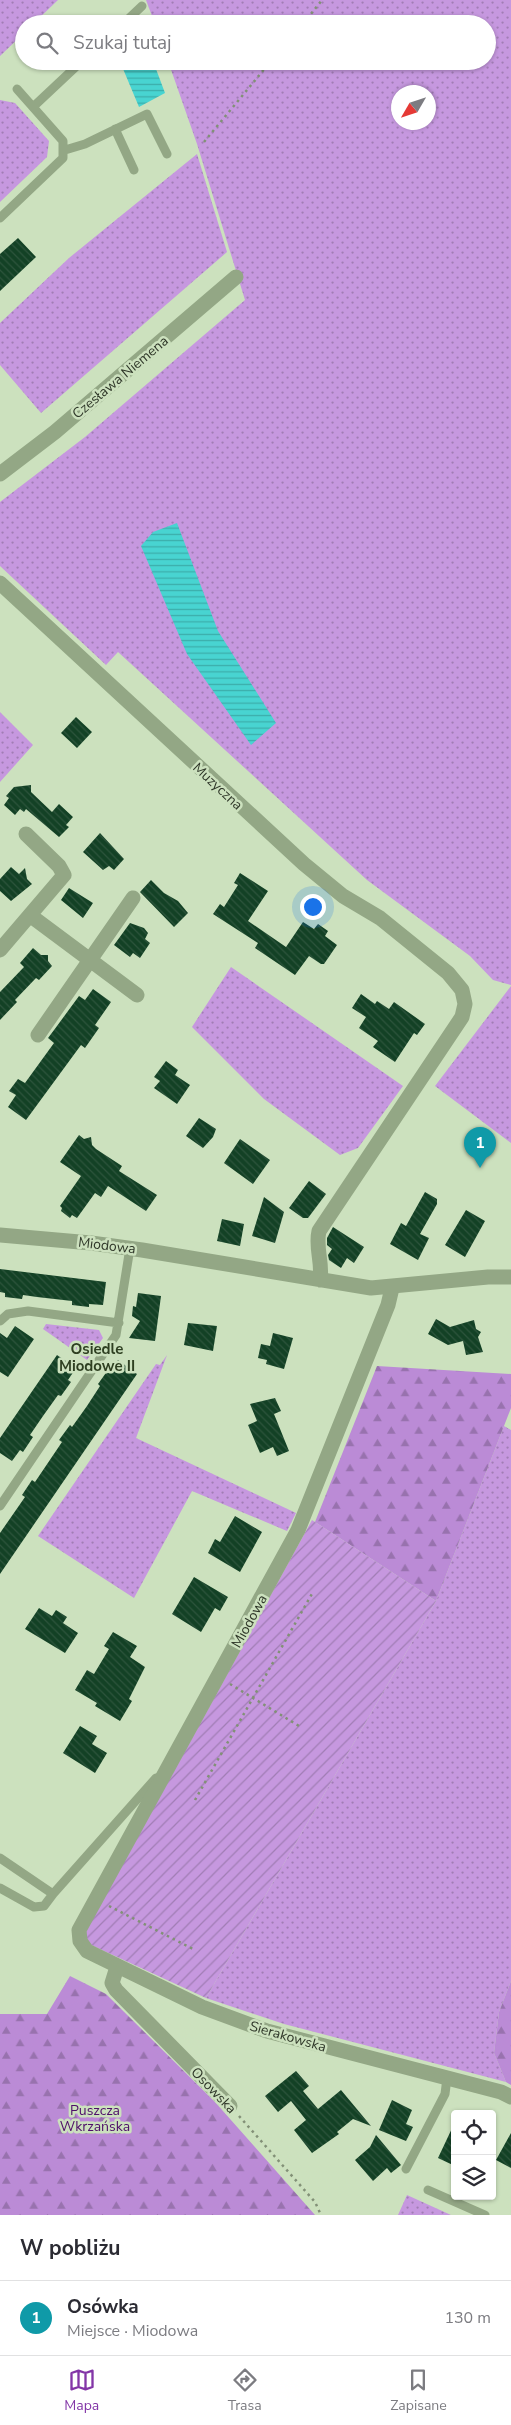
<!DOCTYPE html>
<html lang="pl">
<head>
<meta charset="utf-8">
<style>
  body { margin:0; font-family:"Nunito Sans",sans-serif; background:#f7f7f7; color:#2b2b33 }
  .controls { position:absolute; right:15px; bottom:15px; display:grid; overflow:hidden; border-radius:5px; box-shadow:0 1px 4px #0004 }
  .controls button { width:45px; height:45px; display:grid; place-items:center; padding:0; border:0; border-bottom:1px solid #e1e1e2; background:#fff; color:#2b2b33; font:25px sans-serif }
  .compass { position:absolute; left:391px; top:85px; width:45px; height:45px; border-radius:50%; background:#fff; box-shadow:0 1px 4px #0004; rotate:231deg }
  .you { position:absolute; left:312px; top:906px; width:18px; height:18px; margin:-12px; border:4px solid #fff; border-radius:50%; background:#1a73e8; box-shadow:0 0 0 8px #1a73e833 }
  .badge { display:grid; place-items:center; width:32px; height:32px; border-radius:50%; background:#8336a7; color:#fff; font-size:16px; font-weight:700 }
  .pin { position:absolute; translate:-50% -41px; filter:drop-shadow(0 1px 2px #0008) }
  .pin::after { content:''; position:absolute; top:26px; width:18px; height:15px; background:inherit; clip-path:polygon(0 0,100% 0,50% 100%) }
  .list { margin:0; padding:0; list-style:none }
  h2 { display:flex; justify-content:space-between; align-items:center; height:65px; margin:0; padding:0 20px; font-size:21px }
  h2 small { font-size:16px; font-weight:400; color:#7c7c81 }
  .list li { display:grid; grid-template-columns:32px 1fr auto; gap:15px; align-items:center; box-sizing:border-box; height:75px; padding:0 20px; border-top:1px solid #e1e1e2 }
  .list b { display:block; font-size:19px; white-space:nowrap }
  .list p { margin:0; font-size:16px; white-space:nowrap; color:#7c7c81 }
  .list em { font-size:16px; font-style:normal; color:#7c7c81 }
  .icon { flex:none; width:28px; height:28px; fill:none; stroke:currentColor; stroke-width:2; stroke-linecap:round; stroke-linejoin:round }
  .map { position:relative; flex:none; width:511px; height:2215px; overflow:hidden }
  .search { position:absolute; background:#fff; box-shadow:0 1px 4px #0004; left:15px; right:15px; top:15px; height:55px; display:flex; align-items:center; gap:12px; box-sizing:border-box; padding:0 18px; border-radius:28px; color:#7c7c81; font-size:19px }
  .sheet { height:140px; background:#fff }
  nav { display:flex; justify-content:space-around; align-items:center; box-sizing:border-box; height:70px; border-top:1px solid #e1e1e2; background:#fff; font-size:14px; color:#7c7c81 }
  nav a { display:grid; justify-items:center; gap:2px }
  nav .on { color:#8336a7 }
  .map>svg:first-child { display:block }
</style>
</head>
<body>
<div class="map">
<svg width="511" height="2215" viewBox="0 0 511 2215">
  <defs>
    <pattern id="grass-dots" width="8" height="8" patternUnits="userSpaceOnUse" patternTransform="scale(1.25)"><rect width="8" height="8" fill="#c698df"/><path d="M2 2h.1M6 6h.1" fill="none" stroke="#a17db5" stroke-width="1.8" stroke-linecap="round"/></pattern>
    <pattern id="forest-firs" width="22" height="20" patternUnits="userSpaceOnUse" patternTransform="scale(1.25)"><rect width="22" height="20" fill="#bb8bd6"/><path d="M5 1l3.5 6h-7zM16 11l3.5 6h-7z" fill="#9872ae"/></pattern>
    <pattern id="garden-furrows" width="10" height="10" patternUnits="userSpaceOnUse" patternTransform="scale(1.25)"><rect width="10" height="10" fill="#c698df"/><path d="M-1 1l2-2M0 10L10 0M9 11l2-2" fill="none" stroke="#a17db5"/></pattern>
    <pattern id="water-rules" width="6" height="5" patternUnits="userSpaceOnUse" patternTransform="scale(1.25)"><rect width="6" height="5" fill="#48d4d1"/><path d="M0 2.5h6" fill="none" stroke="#3cadaa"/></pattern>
    <pattern id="building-back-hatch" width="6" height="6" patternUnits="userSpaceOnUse" patternTransform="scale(1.25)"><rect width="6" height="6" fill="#134125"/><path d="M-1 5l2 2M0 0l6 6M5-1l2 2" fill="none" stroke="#2d543c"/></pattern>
  </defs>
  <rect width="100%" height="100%" fill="#cce1be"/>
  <path fill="url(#grass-dots)" fill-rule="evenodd" d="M0 0H58L33 24H24V33L0 56Z
    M146 0H511V985L493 980 470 956 367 880 118 652 106 665 0 566V502L85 437 245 300 197 144 168 61H487V24H155ZM398 92H428V122H398Z
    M0 100 15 103 49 141 47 157 0 202Z
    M197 154 227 252 41 413 0 365V323L69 258Z
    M0 712 33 745 0 782Z
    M231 967 403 1086 358 1148 340 1155 264 1099 192 1027Z
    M511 986V1143L435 1086Z
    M46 1324 99 1330 103 1338 87 1360 43 1329Z
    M167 1355 136 1438 296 1513 287 1531 192 1491 134 1598 38 1536 156 1364 160 1365Z
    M504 1426 511 1430V1981L499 2012 494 2053 506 2082 284 2024 206 1998 436 1601Z
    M407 2195 451 2215H398Z"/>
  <path fill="url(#forest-firs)" d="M377 1366 511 1374V1408L436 1601 315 1522Z
    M70 1976 106 1994 215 2102 315 2215H0V2014H47Z
    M511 1981V2085L506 2082 494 2053 499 2012Z"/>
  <path fill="url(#garden-furrows)" d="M312 1520 436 1601 206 1998 89 1944 85 1933Z"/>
  <path fill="url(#water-rules)" d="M127 61H153L165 93 139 107 121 64Z
    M177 523 218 631 276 723 251 745 187 654 141 546 153 532Z"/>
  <path fill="url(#building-back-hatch)" d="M18 238 36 257 0 291V254Z
    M76 717 92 732 77 748 61 733Z
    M31 785V792L52 812 59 804 73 817 66 825 69 827 59 837 26 809 24 812 20 809 15 815 4 805 9 798 6 796 14 787Z
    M100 833 124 859 114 870 109 866 103 870 83 852Z
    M11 867 19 874 25 868 27 879 32 884 11 901 0 891V879Z
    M240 873 268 891 248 921 286 947 303 922 314 929 318 924 328 931 325 936 337 945 324 964H321L309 956 295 975 255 948 258 943 213 914 220 904 224 907 238 885 234 883Z
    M151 880 164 893 178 901 188 913 174 927 140 892Z
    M69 888 93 903 83 918 61 900Z
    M130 923 144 928 148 933 145 939 150 943 140 958 133 953 130 957 114 945Z
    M33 948 41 955H48V961L52 966 39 980 36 978 15 1000 17 1002 0 1020V992L24 967 20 963Z
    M93 989 111 1002 95 1025 99 1028 85 1048 81 1045 26 1120 8 1107 16 1095 9 1091 18 1079 25 1083 54 1043 48 1038 57 1026 79 996 85 1000Z
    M361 994 375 1004 377 1001 389 1009 394 1002 425 1024 417 1035 414 1033 395 1062 373 1047 378 1041 359 1028 366 1017 352 1008Z
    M166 1061 178 1070 175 1075 190 1085 177 1104 154 1088 160 1081 154 1077Z
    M199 1118 216 1129 213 1137 203 1148 186 1136Z
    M79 1135 84 1139 91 1137 92 1145 96 1149 122 1166 119 1171 157 1195 146 1211 108 1186 101 1197 95 1193 77 1218 72 1215 70 1218 61 1211 62 1208 60 1206 81 1176 60 1162Z
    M240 1139 270 1160 253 1184 224 1163Z
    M309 1181 326 1194 308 1218H303L289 1208Z
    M425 1192 437 1199V1204L420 1234 429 1238 418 1260 390 1244 401 1223 406 1226Z
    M264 1197 284 1212 275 1243 252 1236Z
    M466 1210 485 1221 465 1257 445 1245Z
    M222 1219 244 1224 240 1246 217 1241Z
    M333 1227 364 1247 354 1263 347 1258 341 1268 329 1260 328 1255 332 1249 327 1245V1238Z
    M0 1269 106 1282 103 1305 89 1304V1307L72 1305V1301L37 1297 23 1295 22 1299 5 1297V1293L0 1292Z
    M138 1293 161 1296 155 1341 129 1338 140 1321 132 1316 133 1306 136 1307Z
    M436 1319 450 1327 474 1320 476 1329 481 1332 478 1337 483 1352 466 1355 463 1341 448 1345 428 1334Z
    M188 1323 217 1326 213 1351 184 1345Z
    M15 1326 34 1339 8 1377 0 1372V1333L7 1338Z
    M273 1333 293 1338 284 1369 266 1364 267 1360 258 1358 261 1344 270 1346Z
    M57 1355 76 1368 68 1380 71 1382 61 1396 58 1395 43 1416 30 1435 33 1437 23 1452 20 1450 12 1461 0 1453V1438Z
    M118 1360 137 1374 0 1574V1533L25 1497 22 1495 32 1480 35 1482 62 1442 59 1440 70 1425 72 1427 87 1406 100 1386 98 1384 108 1370 110 1372Z
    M275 1398 281 1411 274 1414 289 1451 277 1456 273 1447 260 1453 248 1425 257 1421 250 1404Z
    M235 1516 262 1532 240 1572 208 1553 215 1539 220 1542Z
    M194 1577 228 1597 220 1611 215 1608 201 1632 172 1614Z
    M39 1608 52 1616 56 1610 67 1617 63 1623 78 1633 65 1653 25 1629Z
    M113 1632 137 1646 130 1657 145 1667 129 1699 132 1701 120 1721 95 1706 97 1703 75 1690 87 1670 94 1674 109 1649 104 1646Z
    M80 1726 97 1736 92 1744 107 1753 95 1773 63 1753Z
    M296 2071 309 2086 303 2091 318 2109 341 2090 371 2126 353 2119 337 2132 339 2134 312 2153 294 2130 306 2120 291 2101 278 2112 265 2096Z
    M392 2100 412 2110 406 2124 413 2127 406 2141 379 2130Z
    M455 2122V2166L438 2158Z
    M511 2133V2168L496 2160Z
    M376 2135 401 2165 391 2173 387 2168 373 2181 355 2160 370 2147Z"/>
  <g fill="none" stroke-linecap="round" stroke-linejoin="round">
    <path stroke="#829077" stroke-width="2.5" stroke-dasharray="2.5 4" stroke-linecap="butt" d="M303 24 322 0
      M204 142 271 61
      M230 1684 299 1726
      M195 1800 313 1592
      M109 1906 193 1949
      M239 2116 315 2202 321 2215"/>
    <path stroke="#93a785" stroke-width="9" d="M123 24 142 6
      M33 107 82 61
      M115 129 134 170
      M65 150 85 144 147 114 167 154
      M0 218 63 158V141L17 89
      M0 1321 8 1314 28 1311 119 1323
      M0 1506 116 1335 130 1248
      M0 1858 53 1894 156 1778
      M0 1888 34 1907 44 1906 53 1894
      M406 2169 445 2094 447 2078
      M428 2190 485 2215"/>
    <path stroke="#93a785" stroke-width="15" d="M0 474 55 432 236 277
      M0 583 304 864 343 896 380 918 448 973 462 990 465 1004 462 1017 319 1231C315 1248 323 1263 320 1280
      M31 916 137 995
      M0 950 64 875 59 866 26 834
      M38 1035 133 898
      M0 1235 91 1243 142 1250 371 1288 488 1277H511
      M392 1288 388 1305 298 1530 79 1930 80 1941 87 1951 202 2007 267 2031 501 2092 511 2097
      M117 1967 112 1983 116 1990 230 2106"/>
  </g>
  <g text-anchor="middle" stroke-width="5" stroke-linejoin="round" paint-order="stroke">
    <g font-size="14" fill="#2e3628" stroke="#cce1be">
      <text transform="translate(120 377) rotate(-40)" y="5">Czesława Niemena</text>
      <text transform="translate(218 786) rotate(43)" y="5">Muzyczna</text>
      <text transform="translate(107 1245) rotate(7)" y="5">Miodowa</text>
      <text transform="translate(249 1621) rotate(-61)" y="5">Miodowa</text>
      <text transform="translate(288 2036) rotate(16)" y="5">Sierakowska</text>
      <text transform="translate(214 2090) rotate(46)" y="5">Osowska</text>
    </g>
    <g font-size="14" fill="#4e0e69" stroke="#cce1be">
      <text x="95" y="2115">Puszcza<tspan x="95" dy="16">Wkrzańska</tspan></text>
    </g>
    <g font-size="15" font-weight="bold" fill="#2e3f21" stroke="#cce1be">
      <text x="97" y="1354">Osiedle<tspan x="97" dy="17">Miodowe II</tspan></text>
    </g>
  </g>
</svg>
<div class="controls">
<button><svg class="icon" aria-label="locate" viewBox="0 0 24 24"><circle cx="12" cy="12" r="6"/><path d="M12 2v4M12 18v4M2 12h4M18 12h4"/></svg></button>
<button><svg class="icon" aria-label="layers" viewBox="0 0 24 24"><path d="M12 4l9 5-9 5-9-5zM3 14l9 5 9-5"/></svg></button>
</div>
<svg class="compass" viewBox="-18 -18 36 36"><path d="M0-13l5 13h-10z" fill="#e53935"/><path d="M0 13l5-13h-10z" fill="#7c7c81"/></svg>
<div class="you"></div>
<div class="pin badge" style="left:480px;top:1168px;background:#0f9aa8">1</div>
<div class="search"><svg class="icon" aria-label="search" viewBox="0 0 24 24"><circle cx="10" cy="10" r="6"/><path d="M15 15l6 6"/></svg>Szukaj tutaj</div>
</div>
<section class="sheet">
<h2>W pobliżu<small></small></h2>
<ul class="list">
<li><span class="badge" style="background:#0f9aa8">1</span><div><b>Osówka</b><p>Miejsce · Miodowa</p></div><em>130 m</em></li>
</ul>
</section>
<nav>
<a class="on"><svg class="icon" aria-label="map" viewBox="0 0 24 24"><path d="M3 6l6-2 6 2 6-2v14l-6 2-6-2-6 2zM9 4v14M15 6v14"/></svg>Mapa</a>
<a><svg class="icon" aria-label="directions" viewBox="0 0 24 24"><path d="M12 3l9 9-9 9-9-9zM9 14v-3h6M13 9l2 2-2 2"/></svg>Trasa</a>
<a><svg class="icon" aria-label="saved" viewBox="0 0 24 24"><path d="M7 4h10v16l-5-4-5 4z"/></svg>Zapisane</a>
</nav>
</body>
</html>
